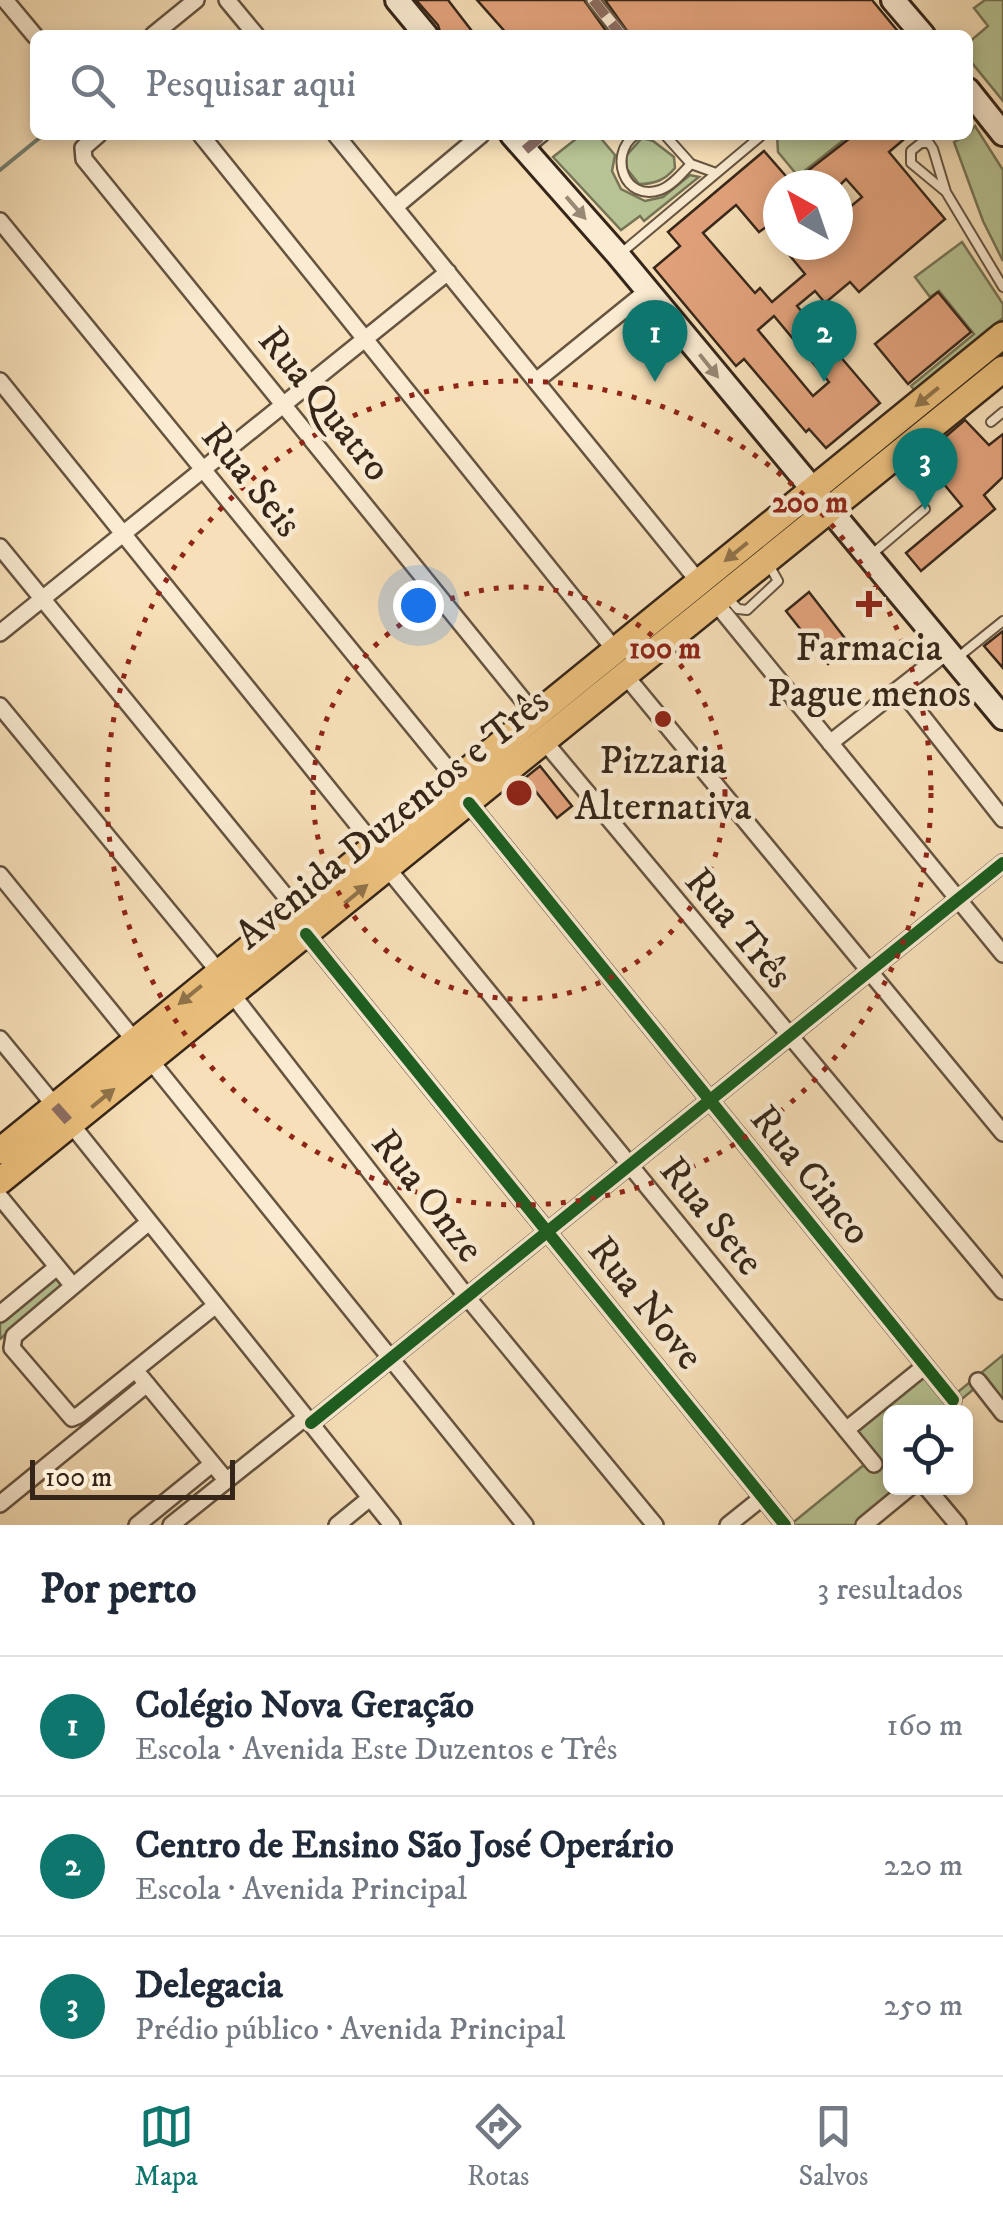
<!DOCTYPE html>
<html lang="pt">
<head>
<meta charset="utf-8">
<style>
  body { margin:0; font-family:"IM FELL DW Pica",serif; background:#f6f6f7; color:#1f2937 }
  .controls { position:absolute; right:30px; bottom:30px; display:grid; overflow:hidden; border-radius:15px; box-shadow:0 5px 15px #0003 }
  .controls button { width:90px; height:90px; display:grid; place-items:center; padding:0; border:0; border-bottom:2px solid #e0e1e3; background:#fff; color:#1f2937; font:50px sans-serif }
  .compass { position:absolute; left:763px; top:170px; width:90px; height:90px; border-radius:50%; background:#fff; box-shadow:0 5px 15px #0003; rotate:320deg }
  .scale { position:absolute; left:30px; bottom:25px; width:205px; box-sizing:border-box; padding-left:10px; border:5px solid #362619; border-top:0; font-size:28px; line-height:35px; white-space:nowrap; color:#362619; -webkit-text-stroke:8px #faebd2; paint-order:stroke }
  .you { position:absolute; left:418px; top:605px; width:35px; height:35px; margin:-25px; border:8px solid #fff; border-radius:50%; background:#1a73e8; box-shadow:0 0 0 15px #1a73e833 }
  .badge { display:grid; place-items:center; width:65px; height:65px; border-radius:50%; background:#0f766e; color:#fff; font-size:32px; font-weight:700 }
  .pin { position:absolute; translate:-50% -82px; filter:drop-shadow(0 2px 5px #0008) }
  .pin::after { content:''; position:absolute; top:52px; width:35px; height:30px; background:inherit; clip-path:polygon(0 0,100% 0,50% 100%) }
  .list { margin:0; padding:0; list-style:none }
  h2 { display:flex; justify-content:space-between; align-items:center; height:130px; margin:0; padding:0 40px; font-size:42px }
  h2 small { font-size:32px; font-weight:400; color:#747a83 }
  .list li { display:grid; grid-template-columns:65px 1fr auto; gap:30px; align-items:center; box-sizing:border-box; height:140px; padding:0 40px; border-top:2px solid #e0e1e3 }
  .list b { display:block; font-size:38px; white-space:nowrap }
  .list p { margin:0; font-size:32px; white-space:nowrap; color:#747a83 }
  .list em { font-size:32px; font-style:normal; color:#747a83 }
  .icon { flex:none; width:55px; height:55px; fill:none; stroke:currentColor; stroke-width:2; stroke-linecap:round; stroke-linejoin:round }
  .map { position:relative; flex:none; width:1003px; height:1525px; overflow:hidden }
  .search { position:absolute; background:#fff; box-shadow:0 5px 15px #0003; left:30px; right:30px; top:30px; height:110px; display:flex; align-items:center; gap:25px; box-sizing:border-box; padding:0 35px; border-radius:15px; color:#747a83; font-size:38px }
  .sheet { height:550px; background:#fff }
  nav { display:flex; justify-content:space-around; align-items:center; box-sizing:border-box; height:140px; border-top:2px solid #e0e1e3; background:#fff; font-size:28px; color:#747a83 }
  nav a { display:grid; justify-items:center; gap:5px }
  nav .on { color:#0f766e }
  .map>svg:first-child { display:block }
</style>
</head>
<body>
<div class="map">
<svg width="1003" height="1525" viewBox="0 0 1003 1525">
  <rect width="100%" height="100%" fill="#f7e0b9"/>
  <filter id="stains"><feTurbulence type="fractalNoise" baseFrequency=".002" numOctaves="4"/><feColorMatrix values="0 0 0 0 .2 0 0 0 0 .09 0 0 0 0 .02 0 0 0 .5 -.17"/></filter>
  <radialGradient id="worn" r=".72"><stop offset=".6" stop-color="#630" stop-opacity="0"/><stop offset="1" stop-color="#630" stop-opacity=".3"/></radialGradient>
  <path fill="#b7c394" stroke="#767456" stroke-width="2.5" d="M985 0H1003V101L968 58V43L988 26 974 8Z
    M975 126 1003 170V261L983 221 954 142 968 135Z
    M581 135H598L615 155 612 171 621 189 645 201 663 197 690 175 699 177 644 221 640 216 621 230 553 157Z
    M777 135H850L798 176 778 152Z
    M642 138 653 141 674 157 675 168C665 180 655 184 639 184L627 169 626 156Z
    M962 242 1003 304V318L915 391 911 386 974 334 939 291 930 297 915 277Z
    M57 1276 65 1285 0 1339V1323Z
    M1003 1355V1410L980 1384 946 1412H890V1488H902L856 1525H790L865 1464 846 1440 931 1370 953 1396Z"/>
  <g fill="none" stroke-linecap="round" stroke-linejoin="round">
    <path stroke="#748174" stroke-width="4" d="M0 170 43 135"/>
  </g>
  <path fill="#e3a37c" stroke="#362619" stroke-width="2.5" fill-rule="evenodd" d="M416 0H448L475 35H441L438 25Z
    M477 0H584L609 35H508Z
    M605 0H872L901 35H630Z
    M854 135H909L889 152 945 219 859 292 850 282 825 303 815 291 797 306 880 403 826 448 809 429 806 432 744 359 736 366 654 268 680 246 668 232 764 151 792 183ZM846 179 862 197 838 217V245H781L805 274 772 302 760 288 755 293 703 233 736 205 759 232 766 227 778 241V185H840ZM774 316 829 382 813 396 758 330Z
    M938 292 971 332 908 384 875 344Z
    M965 420 989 445 1003 434V477L984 495 995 509 921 571 906 553 962 506 929 466 951 447 944 438Z
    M809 592 851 646 828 664 786 611Z
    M1003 631V668L984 646Z
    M540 766 572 806 557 818 525 778Z"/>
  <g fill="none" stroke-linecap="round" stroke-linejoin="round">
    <defs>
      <path id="service" d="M635 135C608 155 624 202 660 190 672 186 682 173 691 164L665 135
        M691 164 716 173
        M946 192 911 163V151L921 143H929L933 149 946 192 1003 287
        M620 254 762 135
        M991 422 1003 412
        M871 555 925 509
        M728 598 738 609 747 610 778 581 769 565
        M957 658 1003 621"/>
      <path id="pedestrian" d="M593 0 621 35
        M525 150 543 135"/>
      <path id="minor" d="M5 0 35 36
        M227 0 256 35
        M153 35 196 0
        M98 135 83 148 84 159 535 715
        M201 135 615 650
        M336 135 699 582
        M395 207 481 135
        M0 221 456 779
        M0 381 374 845
        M536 381 647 291
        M0 547 296 909
        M715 602 1003 954
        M0 633 448 272
        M625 675 1003 1133
        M900 688 1003 819
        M0 706 219 972
        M544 741 1003 1291
        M830 743 946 652
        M469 803 953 1400
        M388 869 874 1464
        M0 875 135 1041
        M306 934 785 1525
        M232 994 467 1297 655 1525
        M0 1039 55 1106
        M150 1060 525 1525
        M71 1124 392 1525
        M0 1197 73 1286
        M149 1222 14 1336 12 1348 72 1418 79 1415 216 1305
        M0 1314 57 1267
        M141 1377 226 1480
        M978 1381 1003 1413
        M311 1423 1003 863
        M846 1430 925 1366
        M927 1488 958 1525
        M0 1504 147 1384
        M137 1525 212 1464
        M171 1525 306 1417
        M337 1525 370 1498
        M728 1525 763 1497
        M864 1525 909 1488"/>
      <path id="secondary" d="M397 0 426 35
        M893 0 923 35
        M968 90 1003 134
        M512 135 618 255 1003 718"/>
      <path id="primary" d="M0 1151 1003 335
        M0 1181 1003 369"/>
    </defs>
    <use href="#service" stroke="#665441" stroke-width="12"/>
    <use href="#pedestrian" stroke="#665441" stroke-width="16"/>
    <use href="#minor" stroke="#665441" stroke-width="20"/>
    <use href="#secondary" stroke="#362619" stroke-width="28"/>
    <use href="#primary" stroke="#362619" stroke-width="30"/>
    <use href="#service" stroke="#faebd2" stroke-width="8"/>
    <use href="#pedestrian" stroke="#faebd2" stroke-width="11"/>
    <use href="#minor" stroke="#faebd2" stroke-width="15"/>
    <use href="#secondary" stroke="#faebd2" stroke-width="22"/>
    <use href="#primary" stroke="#ecc07c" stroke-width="25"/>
    <path stroke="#8d6e63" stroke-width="10" stroke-dasharray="20 10" stroke-linecap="butt" d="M593 0 621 35
      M525 150 543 135
      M55 1106 71 1124"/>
    <defs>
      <path id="cycleway" d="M469 803 953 1400
        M306 934 785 1525
        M311 1423 1003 863"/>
    </defs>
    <use href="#cycleway" stroke="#faebd2" stroke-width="19"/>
    <use href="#cycleway" stroke="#1b5e20" stroke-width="12"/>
  </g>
  <defs><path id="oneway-solid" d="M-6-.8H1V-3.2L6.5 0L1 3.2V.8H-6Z" transform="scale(2.5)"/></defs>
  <g fill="#988876">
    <use href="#oneway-solid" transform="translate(576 208) rotate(49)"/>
    <use href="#oneway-solid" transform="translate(709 366) rotate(51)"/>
  </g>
  <g fill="#91734a">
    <use href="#oneway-solid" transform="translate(927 397) rotate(141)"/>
    <use href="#oneway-solid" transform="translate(736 552) rotate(141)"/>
    <use href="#oneway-solid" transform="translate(356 894) rotate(-39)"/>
    <use href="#oneway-solid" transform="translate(190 995) rotate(141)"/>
    <use href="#oneway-solid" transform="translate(103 1098) rotate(-39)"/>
  </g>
  <g fill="none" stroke="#8f2418" stroke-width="5" stroke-dasharray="5 10">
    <circle cx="519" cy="793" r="206"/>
    <circle cx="519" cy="793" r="412"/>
  </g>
  <g fill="#8f2418" stroke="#faebd2" stroke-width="4">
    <path d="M864 589h10v10h10v10h-10v10h-10v-10h-10v-10h10z"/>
    <circle cx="663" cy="719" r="10"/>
  </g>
  <g text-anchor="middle" stroke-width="9" stroke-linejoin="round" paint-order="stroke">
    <g font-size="40" fill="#362619" stroke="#faebd2">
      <text transform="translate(326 403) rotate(51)" y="14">Rua Quatro</text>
      <text transform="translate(253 479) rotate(51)" y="14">Rua Seis</text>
      <text transform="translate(391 817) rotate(-39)" y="14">Avenida Duzentos e Três</text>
      <text transform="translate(740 927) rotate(50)" y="14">Rua Três</text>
      <text transform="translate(812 1174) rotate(51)" y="14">Rua Cinco</text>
      <text transform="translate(429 1195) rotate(52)" y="14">Rua Onze</text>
      <text transform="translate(713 1215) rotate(51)" y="14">Rua Sete</text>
      <text transform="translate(647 1302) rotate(51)" y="14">Rua Nove</text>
    </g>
    <g font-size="40" fill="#362619" stroke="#faebd2">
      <text x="869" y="660">Farmacia<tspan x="869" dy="46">Pague menos</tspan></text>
      <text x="663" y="773">Pizzaria<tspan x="663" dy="46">Alternativa</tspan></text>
    </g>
  </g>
  <circle cx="519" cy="793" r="15" fill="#8f2418" stroke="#faebd2" stroke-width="5"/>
  <g font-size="30" text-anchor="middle" font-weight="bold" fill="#8f2418" stroke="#faebd2" stroke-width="9" stroke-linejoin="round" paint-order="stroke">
    <text x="810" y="512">200 m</text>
    <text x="665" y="658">100 m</text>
  </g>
  <rect width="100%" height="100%" filter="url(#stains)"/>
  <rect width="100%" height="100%" fill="url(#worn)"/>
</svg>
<div class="controls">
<button><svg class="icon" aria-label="locate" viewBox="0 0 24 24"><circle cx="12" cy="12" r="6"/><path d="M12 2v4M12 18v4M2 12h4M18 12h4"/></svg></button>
</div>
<svg class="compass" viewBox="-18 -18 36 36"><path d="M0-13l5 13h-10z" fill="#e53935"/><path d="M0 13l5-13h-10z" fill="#747a83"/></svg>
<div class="scale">100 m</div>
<div class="you"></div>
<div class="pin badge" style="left:655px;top:382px">1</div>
<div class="pin badge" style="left:824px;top:382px">2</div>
<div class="pin badge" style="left:925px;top:510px">3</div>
<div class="search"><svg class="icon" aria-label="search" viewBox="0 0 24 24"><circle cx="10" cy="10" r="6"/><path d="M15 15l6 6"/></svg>Pesquisar aqui</div>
</div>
<section class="sheet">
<h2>Por perto<small>3 resultados</small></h2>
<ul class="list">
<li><span class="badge">1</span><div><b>Colégio Nova Geração</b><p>Escola · Avenida Este Duzentos e Três</p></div><em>160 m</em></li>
<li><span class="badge">2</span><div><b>Centro de Ensino São José Operário</b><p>Escola · Avenida Principal</p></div><em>220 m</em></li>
<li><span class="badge">3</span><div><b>Delegacia</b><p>Prédio público · Avenida Principal</p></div><em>250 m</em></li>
</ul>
</section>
<nav>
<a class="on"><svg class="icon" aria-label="map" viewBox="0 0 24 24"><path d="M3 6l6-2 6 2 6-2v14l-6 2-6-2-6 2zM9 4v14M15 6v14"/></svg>Mapa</a>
<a><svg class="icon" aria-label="directions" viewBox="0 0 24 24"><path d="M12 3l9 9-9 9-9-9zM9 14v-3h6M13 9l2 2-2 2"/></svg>Rotas</a>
<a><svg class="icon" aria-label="saved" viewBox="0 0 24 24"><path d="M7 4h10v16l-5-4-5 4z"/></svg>Salvos</a>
</nav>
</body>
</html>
